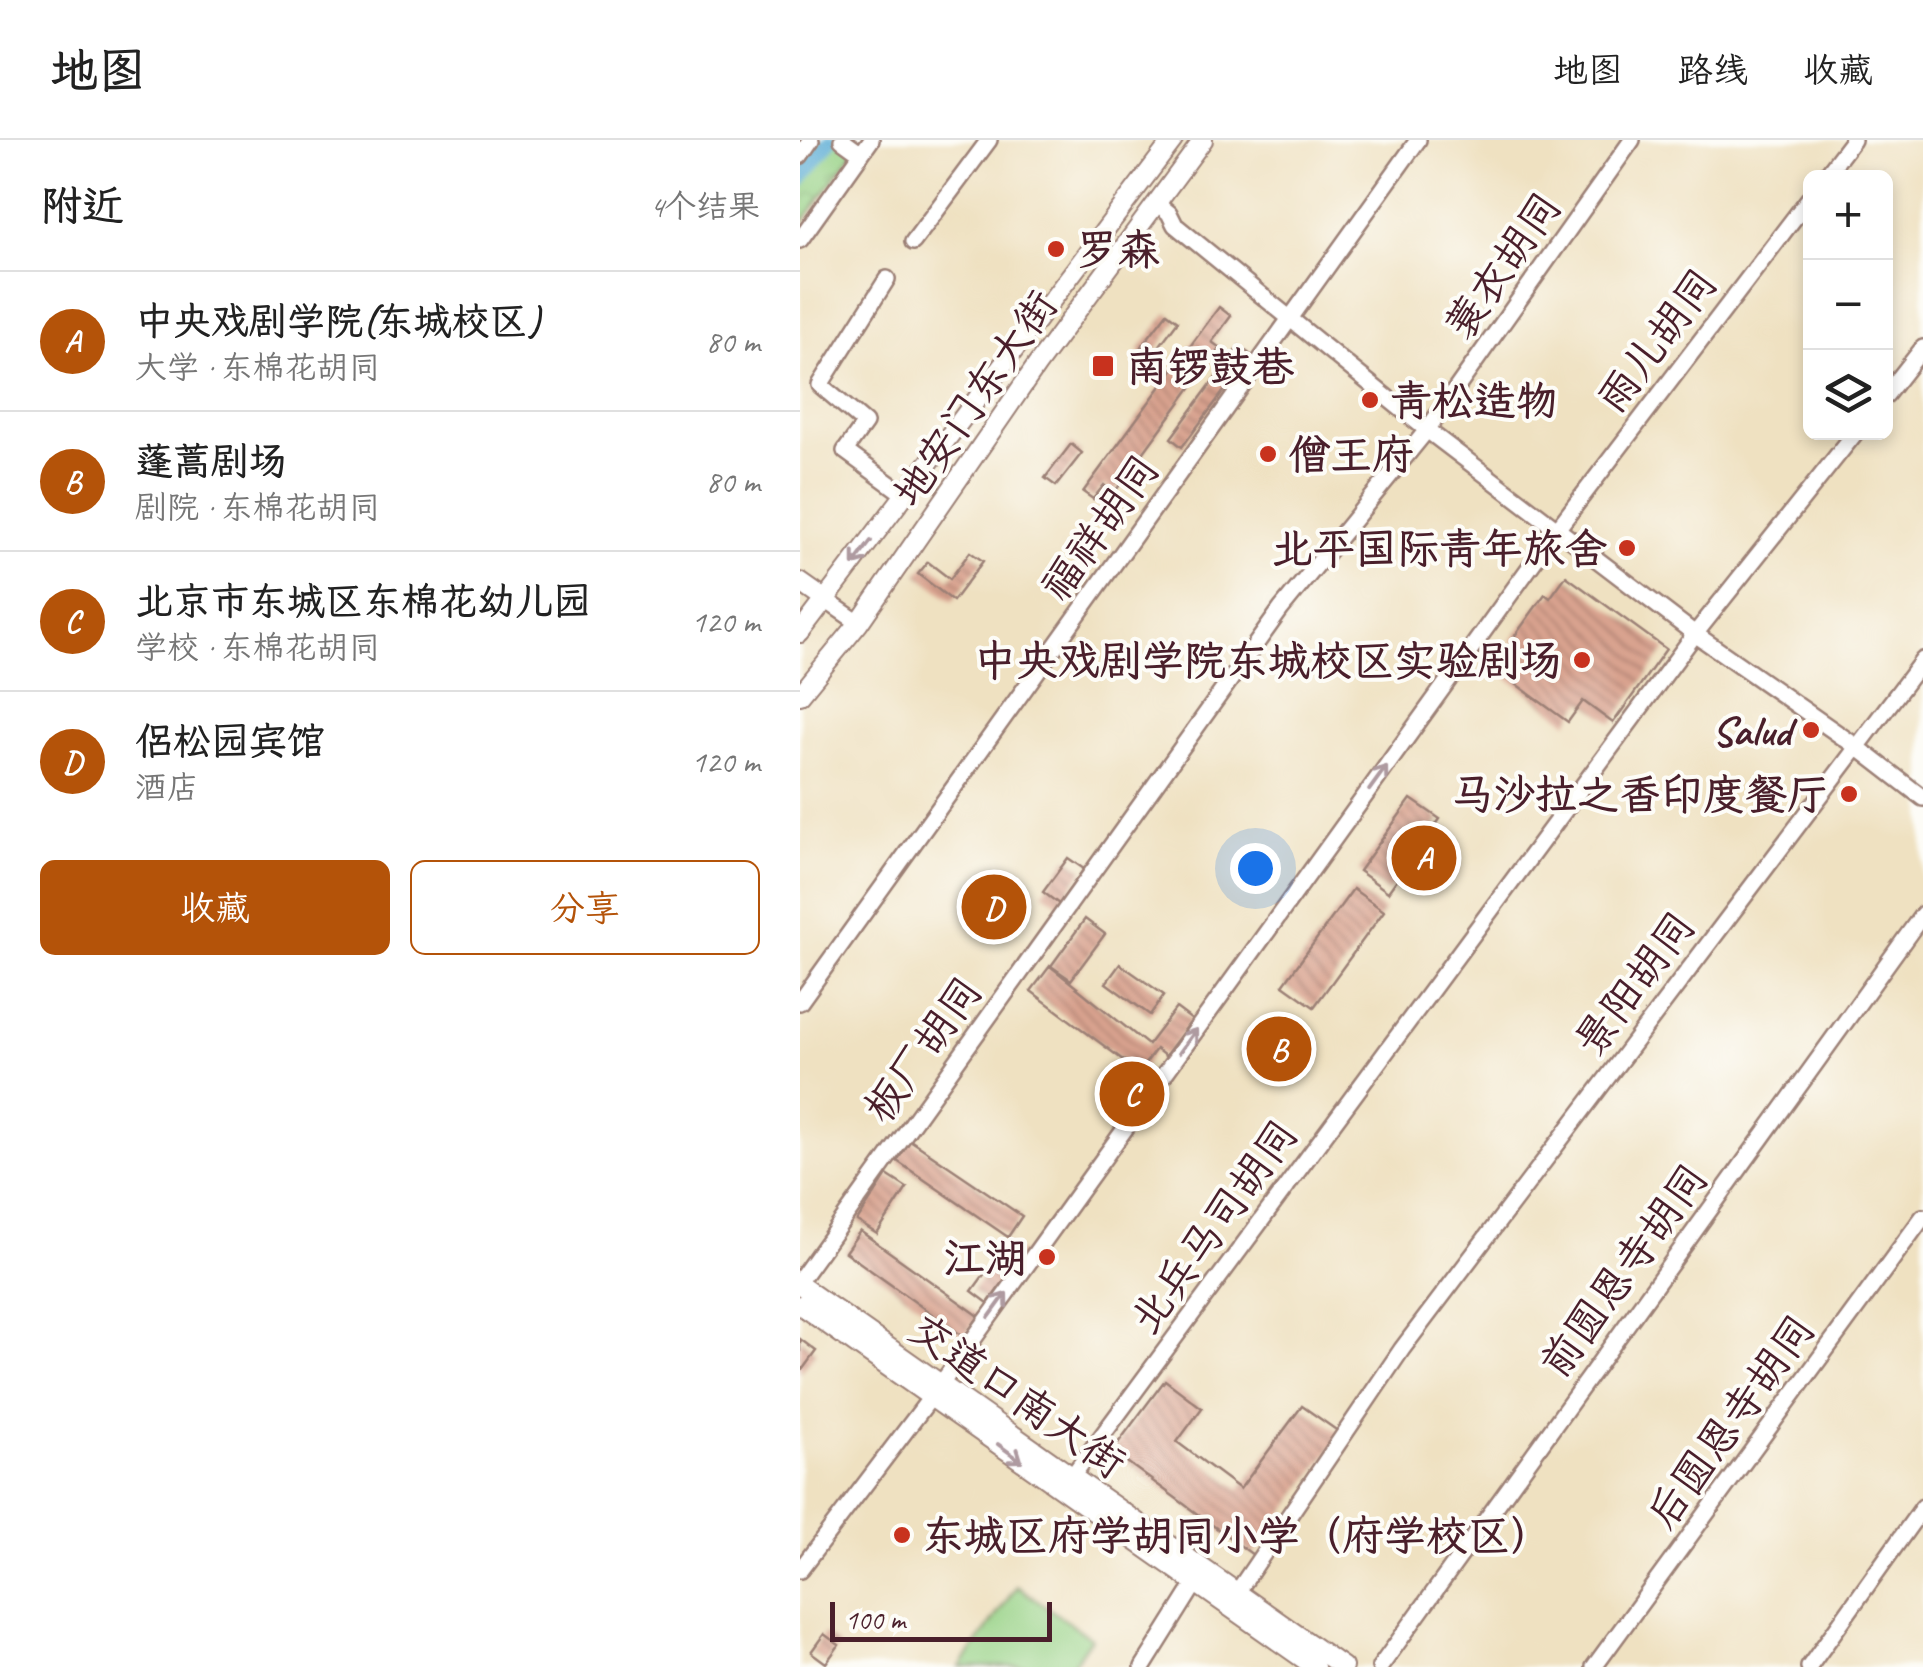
<!DOCTYPE html>
<html lang="zh">
<head>
<meta charset="utf-8">
<style>
  body { margin:0; font-family:Caveat,"LXGW WenKai TC",sans-serif; background:#f6f6f6; color:#222 }
  .controls { position:absolute; right:30px; top:30px; display:grid; overflow:hidden; border-radius:15px; box-shadow:0 5px 15px #0003 }
  .controls button { width:90px; height:90px; display:grid; place-items:center; padding:0; border:0; border-bottom:2px solid #e0e0e0; background:#fff; color:#222; font:50px sans-serif }
  .scale { position:absolute; left:30px; bottom:25px; width:222px; box-sizing:border-box; padding-left:10px; border:5px solid #4a1f2b; border-top:0; font-size:28px; line-height:35px; white-space:nowrap; color:#4a1f2b; -webkit-text-stroke:8px #fdfcf7; paint-order:stroke }
  .you { position:absolute; left:455px; top:728px; width:35px; height:35px; margin:-25px; border:8px solid #fff; border-radius:50%; background:#1a73e8; box-shadow:0 0 0 15px #1a73e833 }
  .badge { display:grid; place-items:center; width:65px; height:65px; border-radius:50%; background:#b45309; color:#fff; font-size:32px; font-weight:700 }
  .pin { position:absolute; translate:-50% -50%; border:5px solid #fff; box-shadow:0 2px 10px #0006 }
  .list { margin:0; padding:0; list-style:none }
  h2 { display:flex; justify-content:space-between; align-items:center; height:130px; margin:0; padding:0 40px; font-size:42px }
  h2 small { font-size:32px; font-weight:400; color:#767676 }
  .list li { display:grid; grid-template-columns:65px 1fr auto; gap:30px; align-items:center; box-sizing:border-box; height:140px; padding:0 40px; border-top:2px solid #e0e0e0 }
  .list b { display:block; font-size:38px; white-space:nowrap }
  .list p { margin:0; font-size:32px; white-space:nowrap; color:#767676 }
  .list em { font-size:32px; font-style:normal; color:#767676 }
  .actions { display:flex; gap:20px; padding:30px 40px }
  .actions a { flex:1; padding:22px 0; border:2px solid #b45309; border-radius:15px; text-align:center; font-size:35px; color:#b45309 }
  .actions .main { background:#b45309; color:#fff }
  .icon { flex:none; width:55px; height:55px; fill:none; stroke:currentColor; stroke-width:2; stroke-linecap:round; stroke-linejoin:round }
  .map { position:relative; flex:none; width:1123px; height:1527px; overflow:hidden }
  header { display:flex; align-items:center; gap:60px; box-sizing:border-box; height:140px; padding:0 50px; background:#fff; border-bottom:2px solid #e0e0e0 }
  header strong { font-size:48px }
  nav { display:flex; gap:55px; margin-inline-start:auto; font-size:35px }
  main { display:flex }
  aside { flex:1; background:#fff }
  .map>svg:first-child { display:block }
</style>
</head>
<body>
<header>
<strong>地图</strong>
<nav><a>地图</a><a>路线</a><a>收藏</a></nav>
</header>
<main>
<aside>
<h2>附近<small>4个结果</small></h2>
<ul class="list">
<li><span class="badge">A</span><div><b>中央戏剧学院(东城校区)</b><p>大学 · 东棉花胡同</p></div><em>80 m</em></li>
<li><span class="badge">B</span><div><b>蓬蒿剧场</b><p>剧院 · 东棉花胡同</p></div><em>80 m</em></li>
<li><span class="badge">C</span><div><b>北京市东城区东棉花幼儿园</b><p>学校 · 东棉花胡同</p></div><em>120 m</em></li>
<li><span class="badge">D</span><div><b>侣松园宾馆</b><p>酒店</p></div><em>120 m</em></li>
</ul>
<div class="actions"><a class="main">收藏</a><a>分享</a></div>
</aside>
<div class="map">
<svg width="1123" height="1527" viewBox="0 0 1123 1527">
  <defs>
    <pattern id="park-crowns" width="20" height="18" patternUnits="userSpaceOnUse" patternTransform="scale(2.5)"><rect width="20" height="18" fill="#97d286"/><path d="M2 6a3 3 0 1 1 6 0M12 15a3 3 0 1 1 6 0" fill="none" stroke="#84b474"/></pattern>
    <pattern id="building-back-hatch" width="6" height="6" patternUnits="userSpaceOnUse" patternTransform="scale(2.5)"><rect width="6" height="6" fill="#d9a38f"/><path d="M-1 5l2 2M0 0l6 6M5-1l2 2" fill="none" stroke="#b28475"/></pattern>
  </defs>
  <rect width="100%" height="100%" fill="#fdfcf7"/>
  <filter id="ink" filterUnits="userSpaceOnUse"><feTurbulence type="fractalNoise" baseFrequency=".01" numOctaves="2"/><feDisplacementMap in="SourceGraphic" scale="20" xChannelSelector="R" yChannelSelector="G"/><feConvolveMatrix kernelMatrix="1 2 1 2 8 2 1 2 1" color-interpolation-filters="sRGB"/></filter>
  <filter id="wash" filterUnits="userSpaceOnUse"><feTurbulence type="fractalNoise" baseFrequency=".0048" numOctaves="4" result="noise"/><feDisplacementMap in="SourceGraphic" scale="40" xChannelSelector="R" yChannelSelector="G"/><feGaussianBlur stdDeviation="2.25" result="paint"/><feColorMatrix in="noise" values="0 0 0 0 0 0 0 0 0 0 0 0 0 0 0 0 0 1.4 0 .05"/><feComposite in="paint" operator="in"/></filter>
  <g filter="url(#wash)">
    <rect width="100%" height="100%" fill="#efe1c1"/>
    <path fill="url(#park-crowns)" stroke="#707858" stroke-width="2.5" d="M18 0H62L0 86V24Z"/>
    <path fill="#97d286" stroke="#707858" stroke-width="2.5" d="M217 1446 291 1498 271 1527H160Z"/>
    <g fill="none" stroke-linecap="round" stroke-linejoin="round">
      <path stroke="#5aacd5" stroke-width="15" d="M0 40 30 0"/>
    </g>
    <g id="blocks">
      <path fill="url(#building-back-hatch)" d="M419 167 431 176 412 202 420 208 314 353 304 345 293 359 283 352Z
        M367 173 378 181 349 220 338 211Z
        M439 206 451 215 382 307 371 298Z
        M271 304 282 313 256 346 245 338Z
        M170 412 183 421 153 461 118 434 128 422 150 439Z
        M766 436 866 509 813 583 783 561 768 582 698 531 716 505 711 501 745 454 750 458Z
        M611 659 640 679 588 752 559 731Z
        M268 718 284 729 259 764 243 752Z
        M553 749 584 771 514 867 483 845Z
        M285 779 305 794 271 840 251 826Z
        M320 824 364 855 350 875 306 843Z
        M250 826 348 905 376 868 392 880 365 916 356 909 339 932 231 851Z
        M110 1000 222 1076 208 1097 97 1021Z
        M87 1035 107 1048 77 1094 57 1081Z
        M60 1091 179 1176 164 1197 45 1112Z
        M207 1103 223 1115 188 1163 172 1151Z
        M0 1199 16 1211 0 1233Z
        M365 1240 402 1268 377 1302 440 1349 502 1266 542 1294 453 1415 312 1311Z
        M24 1494 39 1505 26 1523 11 1512Z"/>
    </g>
  </g>
  <g filter="url(#ink)">
    <use href="#blocks" fill-opacity="0" stroke="#9c8076" stroke-width="2.5"/>
    <g fill="none" stroke-linecap="round" stroke-linejoin="round">
      <defs>
        <path id="minor" d="M42 0 60 13
          M0 16 11 0
          M1024 38 1053 0
          M358 64 369 73 375 85 627 290 895 494 1057 607 1123 658
          M0 100 71 0
          M113 102 189 0
          M87 139 20 245 65 283 45 311 105 355
          M1086 255 1123 208
          M27 461 59 483
          M0 862 618 0
          M0 1140 481 469 627 290 832 0
          M273 1335 895 494 1056 292
          M0 1430 141 1244 758 388 1011 56
          M438 1451 602 1209 1123 520
          M343 1527 395 1444
          M580 1527 1123 774
          M794 1527 1123 1077
          M1009 1527 1123 1367"/>
        <path id="major" d="M0 442 27 461
          M0 493 373 0
          M0 555 59 483 237 225 403 0
          M0 1145 543 1527
          M0 1165 515 1527"/>
      </defs>
      <use href="#minor" stroke="#9c8076" stroke-width="20"/>
      <use href="#major" stroke="#9c8076" stroke-width="22"/>
      <use href="#minor" stroke="#fff" stroke-width="15"/>
      <use href="#major" stroke="#fff" stroke-width="18"/>
    </g>
    <defs><path id="oneway-shaft" d="M-6 0H5M1.5-3L5.5 0L1.5 3" fill="none" stroke-width="1.6" stroke-linecap="round" stroke-linejoin="round" transform="scale(2.5)"/></defs>
    <g stroke="#ae9aa0">
      <use href="#oneway-shaft" transform="translate(62 413) rotate(127)"/>
      <use href="#oneway-shaft" transform="translate(578 638) rotate(-54)"/>
      <use href="#oneway-shaft" transform="translate(388 901) rotate(-54)"/>
      <use href="#oneway-shaft" transform="translate(198 1165) rotate(-54)"/>
      <use href="#oneway-shaft" transform="translate(210 1313) rotate(36)"/>
    </g>
  </g>
  <g fill="#c8321e" stroke="#fdfcf7" stroke-width="4">
    <circle cx="256" cy="109" r="10"/>
    <rect x="291" y="214" width="24" height="24" rx="5"/>
    <circle cx="570" cy="260" r="10"/>
    <circle cx="468" cy="314" r="10"/>
    <circle cx="827" cy="408" r="10"/>
    <circle cx="782" cy="520" r="10"/>
    <circle cx="1011" cy="590" r="10"/>
    <circle cx="1049" cy="654" r="10"/>
    <circle cx="247" cy="1117" r="10"/>
    <circle cx="102" cy="1395" r="10"/>
  </g>
  <g text-anchor="middle" stroke-width="8" stroke-linejoin="round" paint-order="stroke">
    <g font-size="42" font-weight="bold" fill="#4a1f2b" stroke="#fdfcf7" text-anchor="start">
      <text x="276" y="124">罗森</text>
      <text x="326" y="241">南锣鼓巷</text>
      <text x="590" y="275">青松造物</text>
      <text x="488" y="329">僧王府</text>
      <text x="807" y="423" text-anchor="end">北平国际青年旅舍</text>
      <text x="762" y="535" text-anchor="end">中央戏剧学院东城校区实验剧场</text>
      <text x="991" y="605" text-anchor="end">Salud</text>
      <text x="1029" y="669" text-anchor="end">马沙拉之香印度餐厅</text>
      <text x="227" y="1132" text-anchor="end">江湖</text>
      <text x="122" y="1410">东城区府学胡同小学（府学校区）</text>
    </g>
    <g font-size="42" fill="#4a1f2b" stroke="#fdfcf7">
      <text transform="translate(702 125) rotate(-55)" y="15">蓑衣胡同</text>
      <text transform="translate(856 200) rotate(-53)" y="15">雨儿胡同</text>
      <text transform="translate(174 258) rotate(-55)" y="15">地安门东大街</text>
      <text transform="translate(299 387) rotate(-54)" y="15">福祥胡同</text>
      <text transform="translate(834 843) rotate(-53)" y="15">景阳胡同</text>
      <text transform="translate(122 909) rotate(-54)" y="15">板厂胡同</text>
      <text transform="translate(413 1086) rotate(-54)" y="15">北兵马司胡同</text>
      <text transform="translate(823 1130) rotate(-54)" y="15">前圆恩寺胡同</text>
      <text transform="translate(218 1255) rotate(35)" y="15">交道口南大街</text>
      <text transform="translate(930 1281) rotate(-54)" y="15">后圆恩寺胡同</text>
    </g>
  </g>
</svg>
<div class="controls">
<button>+</button>
<button>−</button>
<button><svg class="icon" aria-label="layers" viewBox="0 0 24 24"><path d="M12 4l9 5-9 5-9-5zM3 14l9 5 9-5"/></svg></button>
</div>
<div class="scale">100 m</div>
<div class="you"></div>
<div class="pin badge" style="left:624px;top:718px">A</div>
<div class="pin badge" style="left:479px;top:909px">B</div>
<div class="pin badge" style="left:332px;top:954px">C</div>
<div class="pin badge" style="left:194px;top:767px">D</div>
</div>
</main>
</body>
</html>
